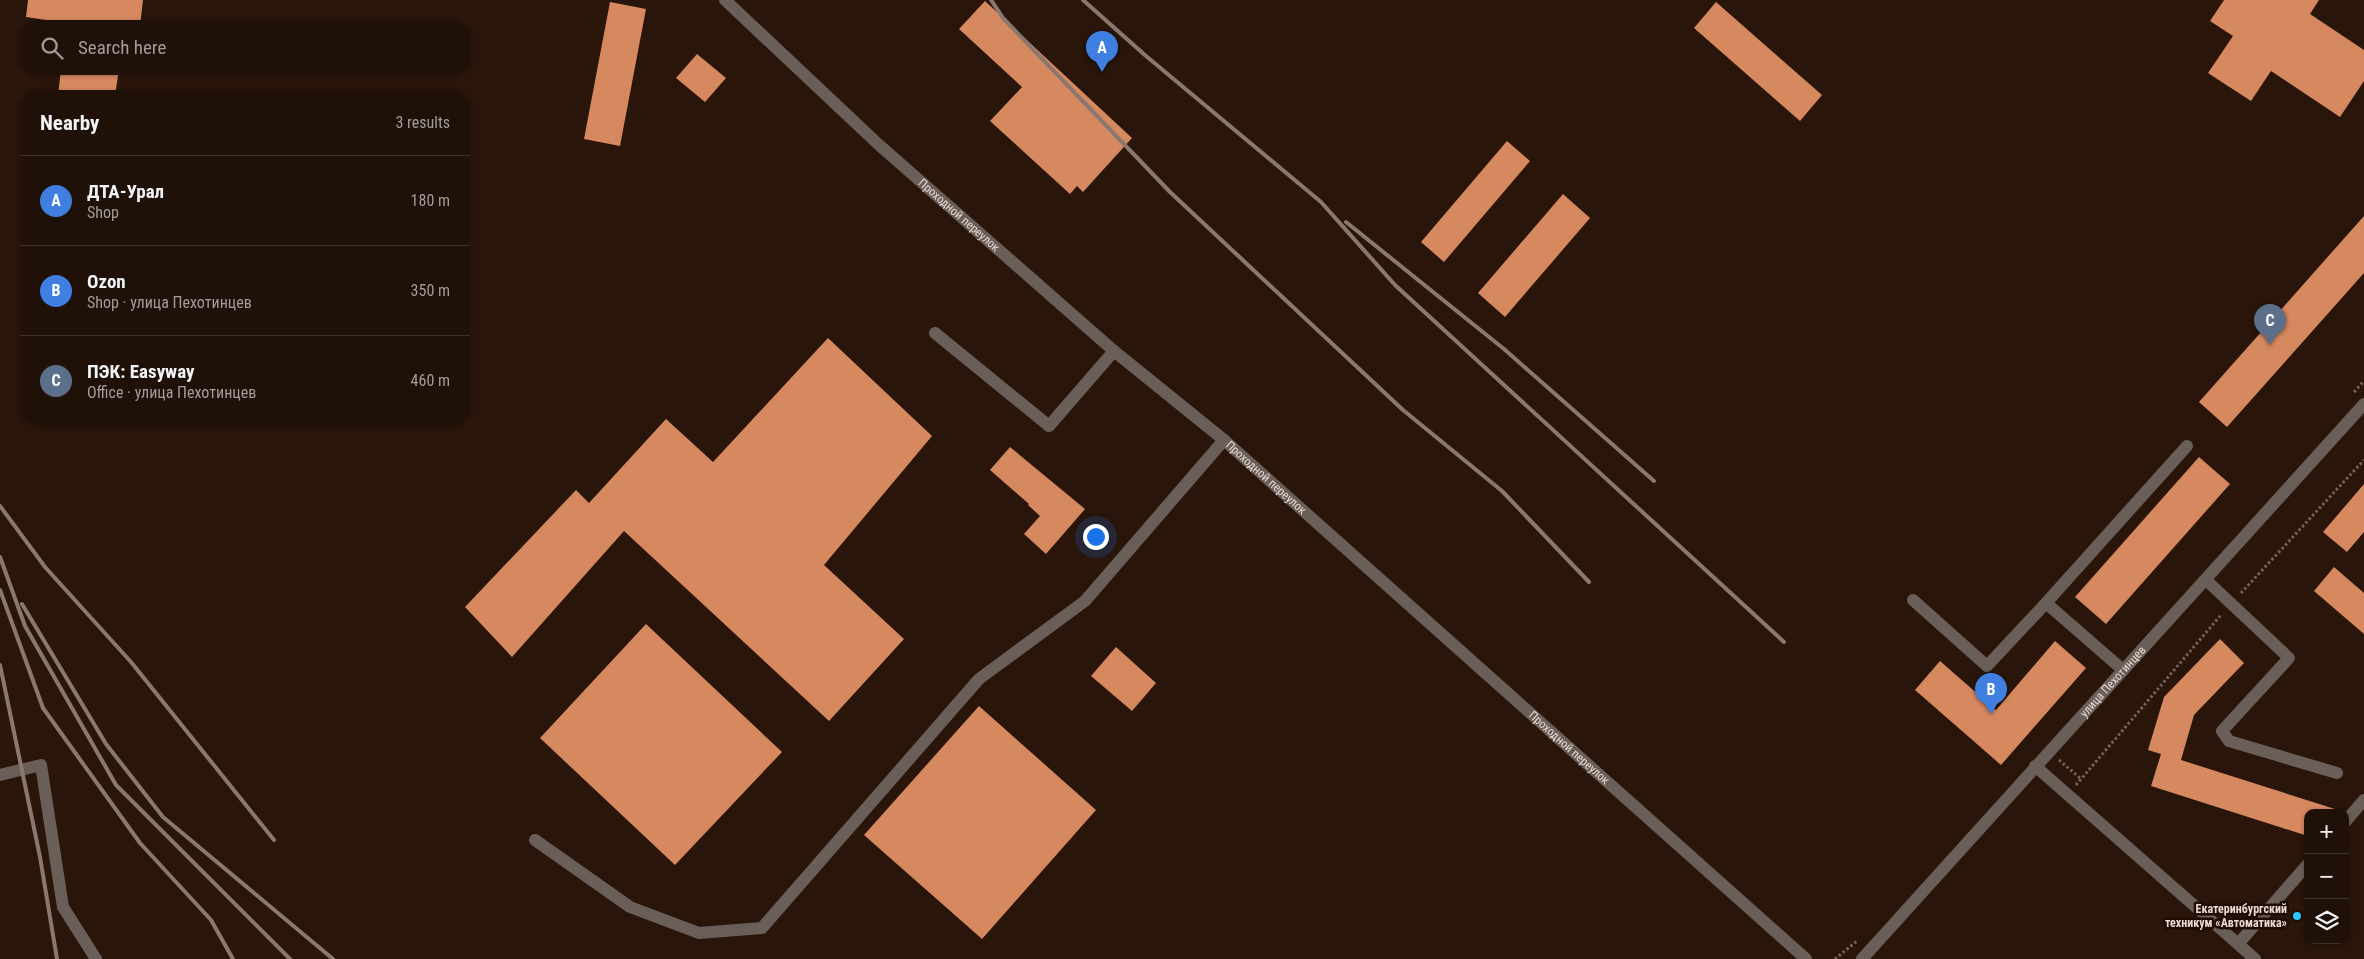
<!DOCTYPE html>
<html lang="en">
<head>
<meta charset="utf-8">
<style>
  body { margin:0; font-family:"Roboto Condensed",sans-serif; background:#271912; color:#f1f3f6 }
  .controls { position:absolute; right:15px; bottom:15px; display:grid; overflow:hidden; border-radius:10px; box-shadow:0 1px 4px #0004 }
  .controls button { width:45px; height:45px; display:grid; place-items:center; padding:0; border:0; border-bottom:1px solid #3c3029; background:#1f1008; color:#f1f3f6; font:25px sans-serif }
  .you { position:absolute; left:1095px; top:536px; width:18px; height:18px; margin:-12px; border:4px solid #fff; border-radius:50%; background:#1a73e8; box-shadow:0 0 0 8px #1a73e833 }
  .badge { display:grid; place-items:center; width:32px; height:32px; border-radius:50%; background:#2563eb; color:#fff; font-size:16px; font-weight:700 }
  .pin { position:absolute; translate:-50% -41px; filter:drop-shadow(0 1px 2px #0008) }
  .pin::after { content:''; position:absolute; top:26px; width:18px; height:15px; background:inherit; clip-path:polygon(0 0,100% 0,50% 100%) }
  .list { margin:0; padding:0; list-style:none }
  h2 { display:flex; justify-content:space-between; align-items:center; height:65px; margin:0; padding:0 20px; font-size:21px }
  h2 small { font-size:16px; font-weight:400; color:#a19d9c }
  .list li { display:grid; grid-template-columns:32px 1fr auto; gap:15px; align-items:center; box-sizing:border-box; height:90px; padding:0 20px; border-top:1px solid #3c3029 }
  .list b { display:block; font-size:19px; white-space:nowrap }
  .list p { margin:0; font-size:16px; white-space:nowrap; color:#a19d9c }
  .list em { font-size:16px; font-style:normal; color:#a19d9c }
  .icon { flex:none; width:28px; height:28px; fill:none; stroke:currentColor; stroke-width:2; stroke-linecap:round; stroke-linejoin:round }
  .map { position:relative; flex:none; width:2364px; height:959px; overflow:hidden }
  .search { position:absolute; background:#1f1008; box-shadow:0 1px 4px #0004; left:20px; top:20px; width:450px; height:55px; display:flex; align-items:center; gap:12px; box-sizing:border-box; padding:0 18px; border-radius:20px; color:#a19d9c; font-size:19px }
  .panel { position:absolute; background:#1f1008; box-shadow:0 1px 4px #0004; left:20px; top:90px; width:450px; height:335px; border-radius:20px }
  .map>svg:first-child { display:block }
</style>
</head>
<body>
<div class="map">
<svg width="2364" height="959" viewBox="0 0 2364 959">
  <rect width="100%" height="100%" fill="#29150a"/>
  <path fill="#d6885f" d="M28 0H143L140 26H66V23L26 17Z
    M2224 0H2319L2310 14 2364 50V81L2340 117 2271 71 2251 101 2208 73 2233 36 2210 21Z
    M985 1 1132 138 1083 192 1077 186 1070 194 990 121 1022 87 959 29Z
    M610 2 646 9 620 146 584 139Z
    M1716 2 1822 95 1800 121 1694 28Z
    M697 54 726 78 705 102 676 78Z
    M61 69H119L115 96H58Z
    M1507 141 1530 161 1444 262 1421 242Z
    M1563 194 1590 218 1505 317 1478 293Z
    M2364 216V273L2227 427 2199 402Z
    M828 338 932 436 824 565 904 639 829 721 624 531 512 657 465 607 576 490 589 503 666 419 713 462Z
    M1010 447 1085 509 1046 554 1024 534 1040 516 1028 505 1029 504 990 470Z
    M2199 457 2230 484 2106 624 2075 597Z
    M2364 484V532L2347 552 2323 532Z
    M2334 567 2364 593V634L2314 591Z
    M646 624 782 752 675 865 540 738Z
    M2220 639 2244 663 2194 715 2181 760 2338 810 2337 813H2308V836L2151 786 2161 754 2148 750 2164 697Z
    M2055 641 2086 668 2001 765 1915 690 1940 661 1996 710Z
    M1116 647 1156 683 1132 711 1091 676Z
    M979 706 1096 810 982 939 864 835Z"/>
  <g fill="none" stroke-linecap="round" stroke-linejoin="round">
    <path stroke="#756359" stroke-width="3" stroke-dasharray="2.5 2.5" stroke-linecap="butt" d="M2354 392 2364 381
      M2241 593 2364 460
      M2059 760 2081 779
      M2076 785 2221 615
      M1835 959 1857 941"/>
    <g stroke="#6a5e58" stroke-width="12">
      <path id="s1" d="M725 0 878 144 1114 351 1224 440 1806 959"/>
      <path d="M935 333 1049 426 1114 351"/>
      <path d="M2206 580 2289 658 2222 731 2229 741 2337 773"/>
      <path d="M1913 600 1987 666 2046 603 2123 670"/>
      <path d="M2046 603 2187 446"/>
      <path d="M2035 766 2238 944 2308 864"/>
      <path d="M0 775 41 765 63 907 96 959"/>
      <path d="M2345 822 2364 800"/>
      <path d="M535 840 630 907 699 933 762 928 979 679 1085 601 1224 440"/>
      <path d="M2238 944 2255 959"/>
      <path id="s2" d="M1862 959 2364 404"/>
    </g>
    <path stroke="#8a786f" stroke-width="4" d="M991 0 1003 18 1170 192 1403 410 1502 491 1589 582
      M1083 0 1146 56 1321 202 1395 285 1784 642
      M1346 222 1504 349 1654 481
      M0 506 45 567 131 662 274 840
      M0 557 25 626 116 785 290 959
      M0 590 43 708 140 843 211 920 233 959
      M22 604 106 744 163 817 333 959
      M0 665 40 857 57 959"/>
  </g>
  <circle fill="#29c8ff" stroke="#1f0c03" stroke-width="2" cx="2297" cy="916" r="5"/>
  <g text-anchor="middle" stroke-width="5" stroke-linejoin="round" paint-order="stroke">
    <g font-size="12" fill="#e8d9d2" stroke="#1f0c03">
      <text dy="4" stroke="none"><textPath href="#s1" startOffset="318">Проходной переулок</textPath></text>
      <text dy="4" stroke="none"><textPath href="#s1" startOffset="722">Проходной переулок</textPath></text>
      <text dy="4" stroke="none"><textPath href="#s2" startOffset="374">улица Пехотинцев</textPath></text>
      <text dy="4" stroke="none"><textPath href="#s1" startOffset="1128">Проходной переулок</textPath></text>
    </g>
    <g font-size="12" font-weight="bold" fill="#e8d9d2" stroke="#1f0c03" text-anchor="end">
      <text x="2287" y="913">Екатеринбургский<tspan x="2287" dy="14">техникум «Автоматика»</tspan></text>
    </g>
  </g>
</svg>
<div class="controls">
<button>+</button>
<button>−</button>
<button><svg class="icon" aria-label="layers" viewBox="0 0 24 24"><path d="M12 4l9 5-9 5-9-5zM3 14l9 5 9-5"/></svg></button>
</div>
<div class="you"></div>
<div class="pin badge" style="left:1102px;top:72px;background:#3f7fe0">A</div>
<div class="pin badge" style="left:1991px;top:714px;background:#3f7fe0">B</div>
<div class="pin badge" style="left:2270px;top:345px;background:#5c6f8a">C</div>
<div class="search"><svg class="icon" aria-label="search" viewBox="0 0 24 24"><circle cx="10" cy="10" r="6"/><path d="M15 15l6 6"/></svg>Search here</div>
<section class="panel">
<h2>Nearby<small>3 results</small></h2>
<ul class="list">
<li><span class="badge" style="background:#3f7fe0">A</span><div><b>ДТА-Урал</b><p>Shop</p></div><em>180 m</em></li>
<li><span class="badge" style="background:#3f7fe0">B</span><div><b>Ozon</b><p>Shop · улица Пехотинцев</p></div><em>350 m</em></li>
<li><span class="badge" style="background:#5c6f8a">C</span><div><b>ПЭК: Easyway</b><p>Office · улица Пехотинцев</p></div><em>460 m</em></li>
</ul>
</section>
</div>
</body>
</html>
